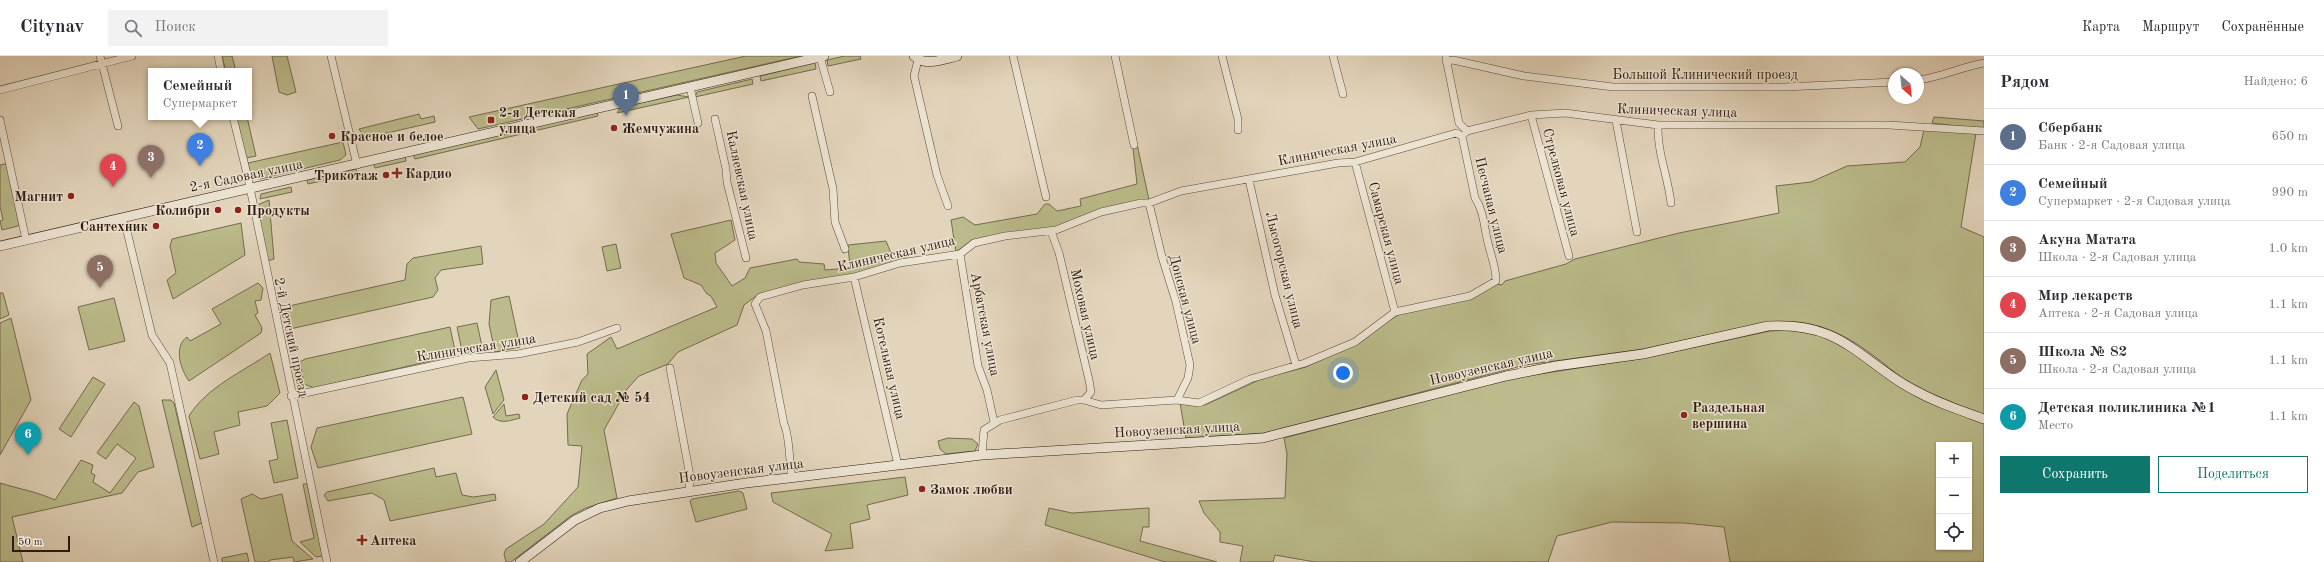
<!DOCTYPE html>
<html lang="ru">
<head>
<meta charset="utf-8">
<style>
  body { margin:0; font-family:"Old Standard TT",serif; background:#f2f2f3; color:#2b2b33 }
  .controls { position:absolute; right:12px; bottom:12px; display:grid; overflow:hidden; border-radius:0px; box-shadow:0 1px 3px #0004 }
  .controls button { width:36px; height:36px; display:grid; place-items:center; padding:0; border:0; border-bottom:1px solid #e1e1e2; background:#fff; color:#2b2b33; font:20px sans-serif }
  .compass { position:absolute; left:1888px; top:12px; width:36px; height:36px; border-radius:50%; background:#fff; box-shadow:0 1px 3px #0004; rotate:153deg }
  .scale { position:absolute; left:12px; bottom:10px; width:58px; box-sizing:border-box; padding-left:4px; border:2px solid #2f1b12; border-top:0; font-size:11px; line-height:14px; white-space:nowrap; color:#2f1b12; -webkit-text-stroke:3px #ede4d3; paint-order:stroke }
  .you { position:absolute; left:1343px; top:317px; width:14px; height:14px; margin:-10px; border:3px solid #fff; border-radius:50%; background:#1a73e8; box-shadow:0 0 0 6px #1a73e833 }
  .badge { display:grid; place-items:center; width:26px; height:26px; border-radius:50%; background:#0f766e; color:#fff; font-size:13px; font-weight:700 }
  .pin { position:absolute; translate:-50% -33px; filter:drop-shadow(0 1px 2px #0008) }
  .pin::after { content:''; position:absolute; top:21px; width:14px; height:12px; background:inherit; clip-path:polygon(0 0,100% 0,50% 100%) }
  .popup { position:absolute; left:148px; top:12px; width:104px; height:52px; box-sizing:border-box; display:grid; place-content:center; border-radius:0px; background:#fff; filter:drop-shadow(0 1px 3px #0005); font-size:13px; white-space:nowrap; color:#7c7c81 }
  .popup b { font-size:15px; color:#2b2b33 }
  .popup::after { content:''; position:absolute; left:50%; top:100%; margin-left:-8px; border:8px solid transparent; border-top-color:#fff }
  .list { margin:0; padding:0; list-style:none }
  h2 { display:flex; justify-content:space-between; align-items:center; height:52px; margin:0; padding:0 16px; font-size:17px }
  h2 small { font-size:13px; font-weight:400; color:#7c7c81 }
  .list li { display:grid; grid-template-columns:26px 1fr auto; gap:12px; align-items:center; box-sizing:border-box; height:56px; padding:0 16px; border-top:1px solid #e1e1e2 }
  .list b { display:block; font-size:15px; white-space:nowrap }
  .list p { margin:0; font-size:13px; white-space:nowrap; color:#7c7c81 }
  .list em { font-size:13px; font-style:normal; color:#7c7c81 }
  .actions { display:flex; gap:8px; padding:12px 16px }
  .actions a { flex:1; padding:9px 0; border:1px solid #0f766e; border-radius:0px; text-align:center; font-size:14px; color:#0f766e }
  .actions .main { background:#0f766e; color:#fff }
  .icon { flex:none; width:22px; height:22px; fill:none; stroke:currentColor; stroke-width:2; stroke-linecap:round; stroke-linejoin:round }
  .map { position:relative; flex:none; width:1984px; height:506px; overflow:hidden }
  header { display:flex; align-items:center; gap:24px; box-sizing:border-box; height:56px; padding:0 20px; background:#fff; border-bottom:1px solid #e1e1e2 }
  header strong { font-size:19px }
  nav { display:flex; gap:22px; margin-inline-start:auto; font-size:14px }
  .search { width:280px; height:36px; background:#f2f2f3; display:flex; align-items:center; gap:10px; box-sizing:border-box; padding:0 14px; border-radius:0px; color:#7c7c81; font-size:15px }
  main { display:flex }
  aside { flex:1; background:#fff }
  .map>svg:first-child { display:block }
</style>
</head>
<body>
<header>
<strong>Citynav</strong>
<div class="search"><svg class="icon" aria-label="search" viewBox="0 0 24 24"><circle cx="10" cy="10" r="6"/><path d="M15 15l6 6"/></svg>Поиск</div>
<nav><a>Карта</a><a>Маршрут</a><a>Сохранённые</a></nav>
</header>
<main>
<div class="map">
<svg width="1984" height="506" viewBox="0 0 1984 506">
  <rect width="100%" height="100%" fill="#e3d5bc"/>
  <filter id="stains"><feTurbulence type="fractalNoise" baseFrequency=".005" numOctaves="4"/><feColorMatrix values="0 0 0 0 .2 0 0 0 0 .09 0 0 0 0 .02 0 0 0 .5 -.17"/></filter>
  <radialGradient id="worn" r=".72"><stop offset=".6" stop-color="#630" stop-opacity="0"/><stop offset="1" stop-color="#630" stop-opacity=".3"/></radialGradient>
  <path fill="#bbbb8b" stroke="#756b4e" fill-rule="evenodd" d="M222 0H232L236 15H226Z
    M272 0H287L296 36 287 39 279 36Z
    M746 0H801L478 73 469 61Z
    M845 0H860L861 3 828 10 827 4Z
    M815 7 816 13 761 25 760 20Z
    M752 23 753 28 695 41 697 36Z
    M677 39 689 41 617 57 621 51Z
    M597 55 598 60 415 103 413 98Z
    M419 58 421 63 434 60 435 66 365 82 359 73Z
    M236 61H247L256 100 246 102Z
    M1934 61 1984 65V73L1932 67Z
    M1924 74 1976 77 1961 171 1984 181V359C1956 348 1929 338 1903 322 1893 316 1884 307 1874 300 1841 275 1811 262 1769 266L1643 293 1525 309 1264 377 1186 382 1180 347 1189 349H1205L1261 323 1306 311 1351 290 1399 258 1472 242 1496 228 1502 229 1505 225 1566 208 1575 203 1679 177 1779 157 1776 130 1811 126 1847 110 1905 106 1920 91Z
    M343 86 346 99 340 104 260 123 251 119 248 107Z
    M1137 88 1149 144 1053 173 1003 178 972 184 956 196 951 164 963 161 975 169 1037 158 1045 148H1049L1057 155 1081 150 1080 143 1137 128 1133 92Z
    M405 100 406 105 375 112 373 107Z
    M4 108 7 109 19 168 18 170 2 174 0 165 3 164 0 150V109Z
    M356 113 357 117 308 128 307 124Z
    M291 131 292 136 260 143 261 138Z
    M269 144 274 203 267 205 257 149Z
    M731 164 735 184 715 197 716 207 732 230 745 222 750 212 797 203 799 206 824 208 825 214 850 212 848 189 886 185 891 197 910 203 849 220 759 238 744 249 737 269 678 296 668 308 639 320 627 333 604 374 617 442 586 452 572 459 511 506H506L504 498 506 493 544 468 578 431 582 390 568 389 567 358 582 324 588 318 587 298 611 281 617 293 717 251 711 240 707 238 701 229 684 222 671 178Z
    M241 167 245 199 173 243 167 224 176 217 170 190 172 183Z
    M616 188 621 212 607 215 602 191Z
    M481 190 483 208 441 214 435 222 438 234 433 241 290 273 285 254 289 250 405 224 407 208 413 202Z
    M258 227 263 232 261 244 255 245 258 257 255 259 262 272 261 277 189 325C181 314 173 291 187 281L190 285 221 268 212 253Z
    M0 237H3L9 259 0 263Z
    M509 240 520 291 495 296 489 268 491 244Z
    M114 242 125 285 89 294 78 251Z
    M11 262 31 344 0 399V267Z
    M477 267 483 295 463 300 457 271Z
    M450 271 456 299 314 332 304 328 300 306 305 303Z
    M1790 274C1810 277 1831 281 1848 293 1869 307 1888 325 1910 337 1933 351 1959 358 1984 367V506H1730L1724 471 1684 467 1612 466 1557 480 1548 506H1315L1275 499 1273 506H1240L1243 490 1220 486V476L1204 457 1199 445 1285 442 1287 398 1284 382 1507 323 1644 302 1770 275ZM1939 389H1969V491H1939Z
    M270 297 280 337 267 350 238 356 240 369 214 376 219 398 200 403 189 360C207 331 242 316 270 297Z
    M496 314 504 344 493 358 485 331Z
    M93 321 105 328 71 381 59 373Z
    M463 341 472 378 318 412 311 391 317 372Z
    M162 344H171L174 347 202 467 192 471Z
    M134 346 139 350 154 411 138 416 122 437 12 461 23 506H0V427C19 433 38 436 55 444L81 404 93 409 91 417 95 419 93 426 110 437 136 402 117 388 106 403 97 397Z
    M504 348 506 360 519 358 520 362C511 364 501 369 493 361Z
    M287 364 298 422 274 427 269 405 278 403 271 367Z
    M948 382 972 383 978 388 975 395 946 398 940 393 938 385Z
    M434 412 436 421 456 417 462 439 473 441 495 438 496 444 390 465 384 444 372 437 328 445 324 439 327 436Z
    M905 421 908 439 867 449 870 463 850 468 853 492 825 495 832 478 773 446 771 437Z
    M303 428H307L323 500 316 501 300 486 314 482Z
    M739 435 743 437 747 453 696 466 690 445 692 443Z
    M252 438 261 443 282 438 292 485 313 503 294 506 293 501 270 504 269 506H255L241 443Z
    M1049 452 1072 457 1149 452V471H1143L1140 485 1217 506H1165L1045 469Z
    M247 497 249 506H222V502Z"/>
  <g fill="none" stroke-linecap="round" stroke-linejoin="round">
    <defs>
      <path id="street" d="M100 0 118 70
        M218 0 221 15
        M331 0 357 109
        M1013 0 1046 141
        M1115 0 1134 89
        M1222 0 1238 63V74
        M1333 0 1343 38
        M820 1 830 36
        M1446 2 1459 67 1467 75
        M918 4 914 20 937 119 948 150
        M1446 5 1453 4 1524 20 1613 31H1785L1894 26
        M1918 24C1942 21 1961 11 1984 7
        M690 31 698 67
        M0 34 132 0
        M812 40 833 133 835 166 845 193
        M1531 59 1569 200
        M233 61 248 122 327 506
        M715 63 726 113 727 126 746 202
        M0 64 26 184
        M1616 65 1637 176
        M1658 69C1657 96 1668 121 1671 147
        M1355 106 1395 256
        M1249 124 1275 239 1296 309
        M1149 147 1162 201 1176 246 1190 309 1188 322 1177 344
        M120 162 126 171 152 279 170 307 214 506
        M1051 175 1059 197 1089 324 1091 336 1084 344
        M960 198 978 310 987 334 994 366
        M854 221 898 409
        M670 312 690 420 689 435
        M291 340 468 302 518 298 578 286 617 272
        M982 399 984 374 1000 364 1077 344H1084L1101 349 1177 344 1199 347 1250 323 1305 307 1355 286 1395 256 1470 240 1496 225C1496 211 1491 200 1488 187 1484 172 1484 155 1475 142L1462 80
        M792 422C789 406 790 380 784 368L766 275 755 248 760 241 803 229 854 221 900 207 960 198 974 187 1005 180 1056 174 1101 156 1141 147H1149L1181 135 1338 107 1355 106 1456 77 1462 80 1467 75 1531 59 1565 57 1658 69H1889L1984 75"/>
      <path id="secondary" d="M914 0C925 11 944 3 957 0
        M0 190 824 0
        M520 506 575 464 600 452 628 445 746 427 982 399 1263 382 1506 320 1556 310 1643 298 1768 270C1832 267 1849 291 1897 324 1924 342 1954 352 1984 363"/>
    </defs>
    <use href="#street" stroke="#5c4a3c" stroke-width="8"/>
    <use href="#secondary" stroke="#2f1b12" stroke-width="10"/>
    <use href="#street" stroke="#ede4d3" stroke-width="7"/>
    <use href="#secondary" stroke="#ede4d3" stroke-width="9"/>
  </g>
  <g fill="#8f2418" stroke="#ede4d3" stroke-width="1.5">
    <rect x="487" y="60" width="8" height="8" rx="2"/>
    <circle cx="614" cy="72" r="4"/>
    <circle cx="332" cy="80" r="4"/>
    <path d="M395 111h4v4h4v4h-4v4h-4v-4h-4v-4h4z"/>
    <circle cx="386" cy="119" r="4"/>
    <circle cx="71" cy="140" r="4"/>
    <circle cx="218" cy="154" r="4"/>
    <circle cx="238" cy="154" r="4"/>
    <circle cx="156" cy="170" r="4"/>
    <circle cx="525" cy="341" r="4"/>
    <circle cx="1684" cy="359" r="4"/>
    <circle cx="922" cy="433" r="4"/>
    <path d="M360 478h4v4h4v4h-4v4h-4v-4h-4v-4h4z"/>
  </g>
  <g text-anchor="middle" stroke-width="3" stroke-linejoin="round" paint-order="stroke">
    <g font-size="14" fill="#2f1b12" stroke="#ede4d3">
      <text x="1705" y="23">Большой Клинический проезд</text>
      <text transform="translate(1677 54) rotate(2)" y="5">Клиническая улица</text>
      <text transform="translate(1337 93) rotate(-11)" y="5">Клиническая улица</text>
      <text transform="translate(246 119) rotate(-12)" y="5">2-я Садовая улица</text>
      <text transform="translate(1562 126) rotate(75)" y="5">Стрелковая улица</text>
      <text transform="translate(743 129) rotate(78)" y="5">Каляевская улица</text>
      <text transform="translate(1492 149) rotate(76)" y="5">Песчаная улица</text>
      <text transform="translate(1387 177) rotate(75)" y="5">Самарская улица</text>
      <text transform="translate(896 197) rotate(-13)" y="5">Клиническая улица</text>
      <text transform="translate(1285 214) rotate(76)" y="5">Лысогорская улица</text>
      <text transform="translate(1186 243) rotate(75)" y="5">Донская улица</text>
      <text transform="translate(1086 258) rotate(77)" y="5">Моховая улица</text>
      <text transform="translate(986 268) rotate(79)" y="5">Арбатская улица</text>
      <text transform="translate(292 281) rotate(78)" y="5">2-й Детский проезд</text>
      <text transform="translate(476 291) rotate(-9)" y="5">Клиническая улица</text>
      <text transform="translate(1491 310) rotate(-13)" y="5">Новоузенская улица</text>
      <text transform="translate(890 312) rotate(77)" y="5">Котельная улица</text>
      <text transform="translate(1177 373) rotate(-3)" y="5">Новоузенская улица</text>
      <text transform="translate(741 414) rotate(-7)" y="5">Новоузенская улица</text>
    </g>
    <g font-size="14" font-weight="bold" fill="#2f1b12" stroke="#ede4d3" text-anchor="start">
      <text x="499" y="61">2-я Детская<tspan x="499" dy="16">улица</tspan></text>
      <text x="622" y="77">Жемчужина</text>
      <text x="340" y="85">Красное и белое</text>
      <text x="405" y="122">Кардио</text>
      <text x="378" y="124" text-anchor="end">Трикотаж</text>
      <text x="63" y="145" text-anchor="end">Магнит</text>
      <text x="210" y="159" text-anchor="end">Колибри</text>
      <text x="246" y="159">Продукты</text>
      <text x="148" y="175" text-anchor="end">Сантехник</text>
      <text x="533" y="346">Детский сад № 54</text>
      <text x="1692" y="356">Раздельная<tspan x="1692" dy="16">вершина</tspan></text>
      <text x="930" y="438">Замок любви</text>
      <text x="370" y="489">Аптека</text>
    </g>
  </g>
  <rect width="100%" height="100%" filter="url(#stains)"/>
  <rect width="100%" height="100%" fill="url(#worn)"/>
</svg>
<div class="controls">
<button>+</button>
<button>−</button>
<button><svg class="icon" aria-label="locate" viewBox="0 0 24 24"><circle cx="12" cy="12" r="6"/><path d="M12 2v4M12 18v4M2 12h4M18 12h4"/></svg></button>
</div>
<svg class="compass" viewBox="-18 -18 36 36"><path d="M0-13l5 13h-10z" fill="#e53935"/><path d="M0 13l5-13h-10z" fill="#7c7c81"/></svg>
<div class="scale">50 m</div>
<div class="you"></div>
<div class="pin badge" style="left:626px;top:60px;background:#5c6f8a">1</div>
<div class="pin badge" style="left:200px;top:110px;background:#3f7fe0">2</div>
<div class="popup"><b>Семейный</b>Супермаркет</div>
<div class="pin badge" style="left:151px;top:122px;background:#8d6e63">3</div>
<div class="pin badge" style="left:113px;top:131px;background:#e0444e">4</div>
<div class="pin badge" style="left:100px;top:232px;background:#8d6e63">5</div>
<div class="pin badge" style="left:28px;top:399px;background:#0f9aa8">6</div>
</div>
<aside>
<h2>Рядом<small>Найдено: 6</small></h2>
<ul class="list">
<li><span class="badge" style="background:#5c6f8a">1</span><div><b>Сбербанк</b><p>Банк · 2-я Садовая улица</p></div><em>650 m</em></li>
<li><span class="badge" style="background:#3f7fe0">2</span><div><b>Семейный</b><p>Супермаркет · 2-я Садовая улица</p></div><em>990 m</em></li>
<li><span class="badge" style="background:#8d6e63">3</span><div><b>Акуна Матата</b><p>Школа · 2-я Садовая улица</p></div><em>1.0 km</em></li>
<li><span class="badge" style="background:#e0444e">4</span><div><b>Мир лекарств</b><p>Аптека · 2-я Садовая улица</p></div><em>1.1 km</em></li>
<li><span class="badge" style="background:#8d6e63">5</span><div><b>Школа № 82</b><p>Школа · 2-я Садовая улица</p></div><em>1.1 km</em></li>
<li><span class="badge" style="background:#0f9aa8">6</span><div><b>Детская поликлиника №1</b><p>Место</p></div><em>1.1 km</em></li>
</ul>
<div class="actions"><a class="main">Сохранить</a><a>Поделиться</a></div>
</aside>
</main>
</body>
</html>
